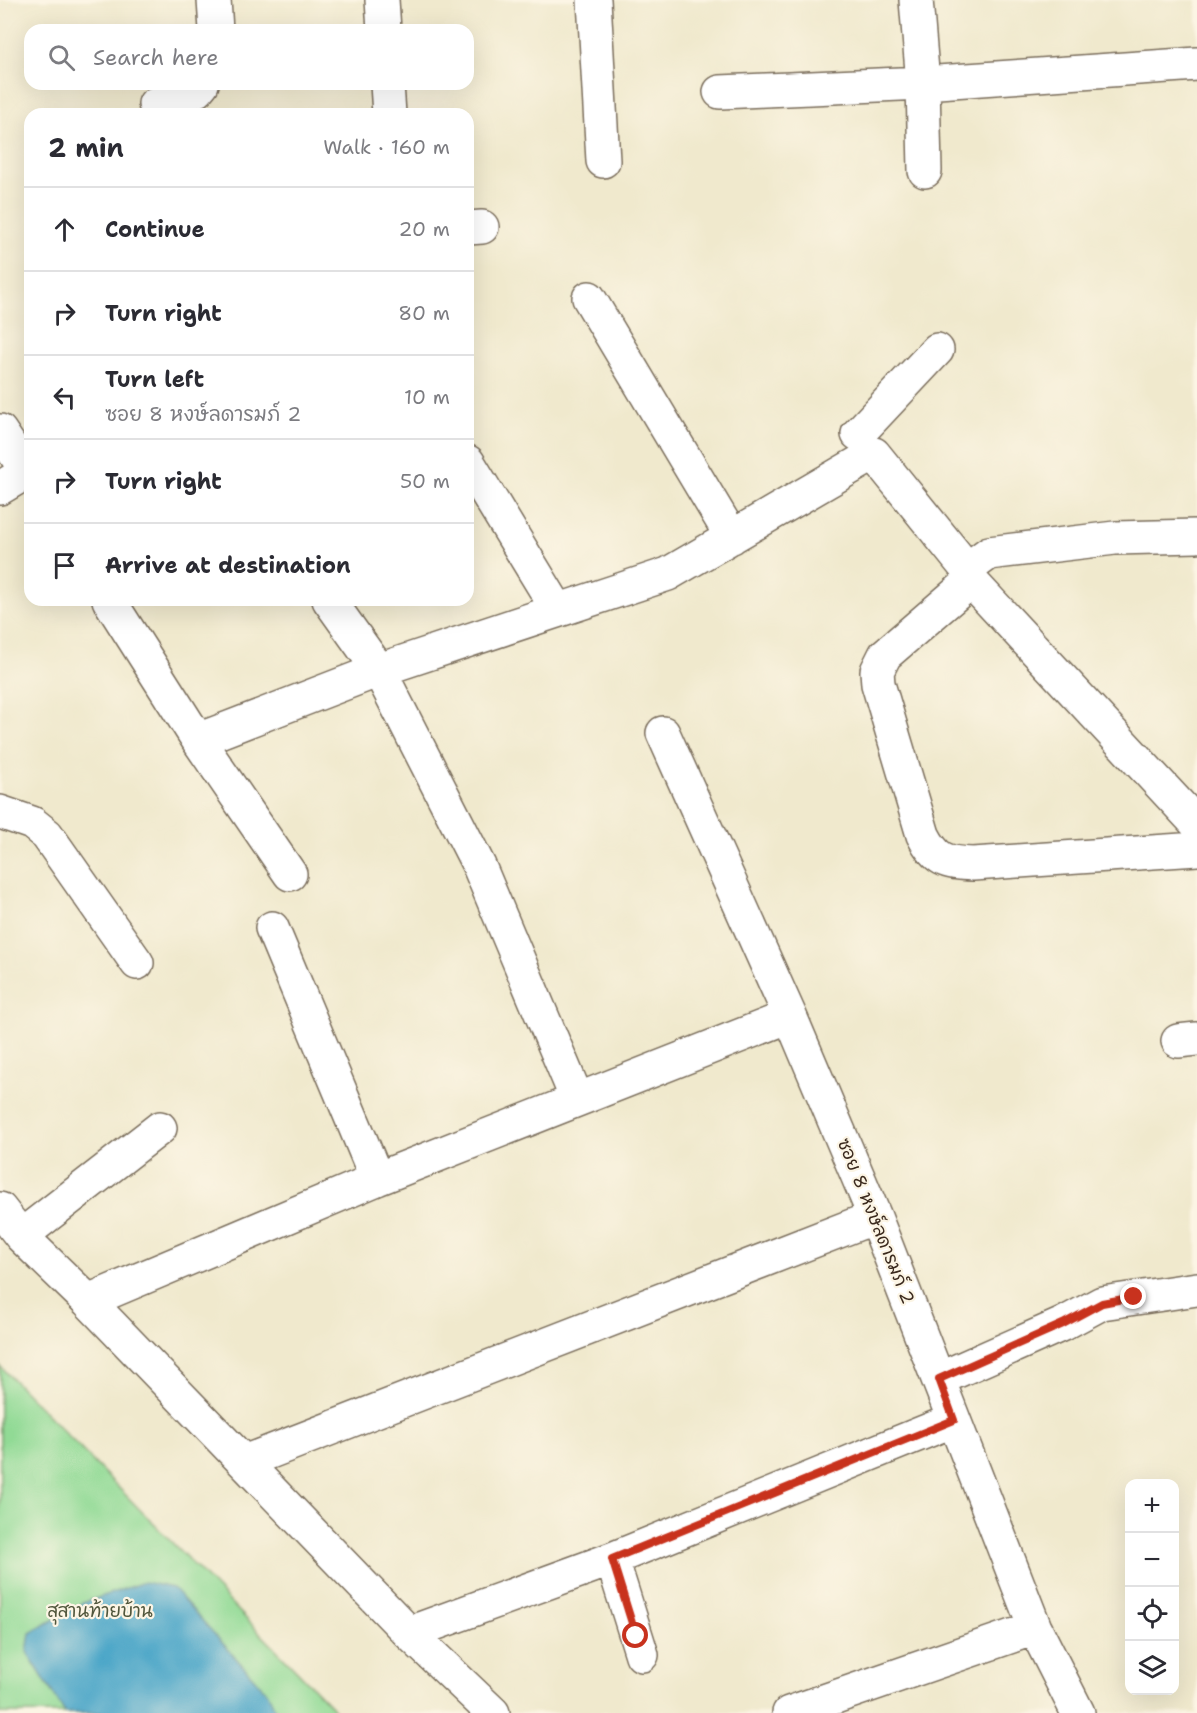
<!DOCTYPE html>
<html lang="en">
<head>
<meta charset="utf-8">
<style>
  body { margin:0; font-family:"Shantell Sans","Playpen Sans Thai",sans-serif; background:#f7f7f7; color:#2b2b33 }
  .controls { position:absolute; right:18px; bottom:18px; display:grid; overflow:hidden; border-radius:12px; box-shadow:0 6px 24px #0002 }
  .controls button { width:54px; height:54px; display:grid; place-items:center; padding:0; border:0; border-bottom:2px solid #e1e1e2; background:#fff; color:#2b2b33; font:30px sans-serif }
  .stop { position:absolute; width:18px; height:18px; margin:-14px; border:4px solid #c8321e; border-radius:50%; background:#fff }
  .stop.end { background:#c8321e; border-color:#fff; box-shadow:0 2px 6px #0008 }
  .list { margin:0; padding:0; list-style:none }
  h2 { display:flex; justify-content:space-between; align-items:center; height:78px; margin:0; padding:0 24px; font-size:26px }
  h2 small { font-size:20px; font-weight:400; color:#7c7c81 }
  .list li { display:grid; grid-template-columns:39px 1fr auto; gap:18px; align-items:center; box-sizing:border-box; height:84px; padding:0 24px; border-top:2px solid #e1e1e2 }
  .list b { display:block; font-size:22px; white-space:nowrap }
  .list p { margin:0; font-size:20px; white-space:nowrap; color:#7c7c81 }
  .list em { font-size:20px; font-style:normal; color:#7c7c81 }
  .icon { flex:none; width:33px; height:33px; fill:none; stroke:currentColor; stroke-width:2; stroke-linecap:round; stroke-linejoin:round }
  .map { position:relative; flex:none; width:1197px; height:1713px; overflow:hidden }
  .search { position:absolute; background:#fff; box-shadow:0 6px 24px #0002; left:24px; top:24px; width:450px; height:66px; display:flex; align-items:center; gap:15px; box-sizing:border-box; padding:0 21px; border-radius:18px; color:#7c7c81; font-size:22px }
  .panel { position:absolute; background:#fff; box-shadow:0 6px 24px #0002; left:24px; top:108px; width:450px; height:498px; border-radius:18px }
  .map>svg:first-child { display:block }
</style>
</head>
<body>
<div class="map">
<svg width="1197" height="1713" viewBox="0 0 1197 1713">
  <rect width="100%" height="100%" fill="#fcf5e5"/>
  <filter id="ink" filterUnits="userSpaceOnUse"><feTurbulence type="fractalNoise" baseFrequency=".0167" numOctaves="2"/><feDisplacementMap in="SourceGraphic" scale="12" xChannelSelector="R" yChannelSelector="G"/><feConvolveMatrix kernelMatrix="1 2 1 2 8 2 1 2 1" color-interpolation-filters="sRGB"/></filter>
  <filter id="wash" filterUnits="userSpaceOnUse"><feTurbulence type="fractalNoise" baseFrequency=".008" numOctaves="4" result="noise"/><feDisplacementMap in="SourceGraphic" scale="24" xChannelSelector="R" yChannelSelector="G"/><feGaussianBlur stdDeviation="1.35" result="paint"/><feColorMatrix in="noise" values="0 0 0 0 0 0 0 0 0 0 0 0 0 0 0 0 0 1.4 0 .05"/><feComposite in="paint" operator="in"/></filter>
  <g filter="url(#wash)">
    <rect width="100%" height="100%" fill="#f0e9cd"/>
    <path fill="#91da95" stroke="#66825a" stroke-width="1.5" d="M0 1366 338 1713H0Z"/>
    <path fill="#4aa5c8" stroke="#426873" stroke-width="1.5" d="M144 1582 173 1588 269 1695 276 1713H65L27 1652 30 1633 83 1603Z"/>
  </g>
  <g filter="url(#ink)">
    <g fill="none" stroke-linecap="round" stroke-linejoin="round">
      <defs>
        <path id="minor" d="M214 0 216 30
          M382 0 384 30
          M594 0 603 161
          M916 0 923 83 925 171
          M387 84 389 114
          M720 92 923 83 1197 64
          M155 104 197 90 202 84
          M468 228 482 227
          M589 298 732 537
          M0 431 30 476
          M858 434 937 350
          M468 462 558 610
          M0 488 30 470
          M967 569 989 553 1115 538 1197 536
          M971 581 885 655 877 671 878 684 923 835C936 860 945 863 973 864L1197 849
          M109 600 198 740 290 874
          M329 600 379 670 479 866 577 1099
          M663 733 790 1016 875 1217 1035 1628 1078 1713
          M198 740 379 670 668 574 874 454 967 569 971 581 1197 824
          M0 812 32 823 47 835 137 963
          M272 928 377 1179
          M1178 1041 1197 1039
          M0 1209 21 1236 88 1301 409 1633 493 1713
          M21 1236 160 1128
          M88 1301 377 1179 790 1016
          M939 1379 1063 1324 1102 1303 1197 1289
          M244 1462 875 1217
          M612 1559 642 1655
          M409 1633 612 1559 954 1420
          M789 1713 1035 1628"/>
      </defs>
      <use href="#minor" stroke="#7a6d5b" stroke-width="36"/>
      <use href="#minor" stroke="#fff" stroke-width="33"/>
    </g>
  </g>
  <g fill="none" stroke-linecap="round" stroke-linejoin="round" filter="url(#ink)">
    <path stroke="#c8321e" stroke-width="8" d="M636 1636 612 1559 954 1420 939 1379 1063 1324 1102 1303 1134 1297"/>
  </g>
  <g text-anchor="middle" stroke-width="4.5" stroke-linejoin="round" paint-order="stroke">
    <g font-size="18" fill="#3b2a1e" stroke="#fcf5e5">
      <text transform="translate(876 1221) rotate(68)" y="6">ซอย 8 หงษ์ลดารมภ์ 2</text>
    </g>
    <g font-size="18" fill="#50563c" stroke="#fcf5e5">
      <text x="100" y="1617">สุสานท้ายบ้าน</text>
    </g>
  </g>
</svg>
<div class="controls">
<button>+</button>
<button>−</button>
<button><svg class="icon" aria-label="locate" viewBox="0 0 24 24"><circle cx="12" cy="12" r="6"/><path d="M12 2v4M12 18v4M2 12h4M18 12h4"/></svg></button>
<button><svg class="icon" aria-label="layers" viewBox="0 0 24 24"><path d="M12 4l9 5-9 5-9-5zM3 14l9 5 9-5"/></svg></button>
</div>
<div class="stop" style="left:636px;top:1636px"></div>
<div class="stop end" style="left:1134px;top:1297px"></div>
<div class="search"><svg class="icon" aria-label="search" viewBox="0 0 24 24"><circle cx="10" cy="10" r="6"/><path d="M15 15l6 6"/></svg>Search here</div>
<section class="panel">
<h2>2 min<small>Walk · 160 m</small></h2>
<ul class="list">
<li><svg class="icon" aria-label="ahead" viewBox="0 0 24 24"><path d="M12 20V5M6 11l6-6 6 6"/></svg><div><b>Continue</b></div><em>20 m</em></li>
<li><svg class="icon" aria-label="right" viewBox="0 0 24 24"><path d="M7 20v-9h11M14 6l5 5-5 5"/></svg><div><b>Turn right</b></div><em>80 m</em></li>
<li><svg class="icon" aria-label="left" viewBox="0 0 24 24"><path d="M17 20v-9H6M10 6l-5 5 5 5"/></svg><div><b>Turn left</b><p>ซอย 8 หงษ์ลดารมภ์ 2</p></div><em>10 m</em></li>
<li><svg class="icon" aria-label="right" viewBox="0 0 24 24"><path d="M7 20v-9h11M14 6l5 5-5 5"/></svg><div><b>Turn right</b></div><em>50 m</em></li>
<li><svg class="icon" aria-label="arrive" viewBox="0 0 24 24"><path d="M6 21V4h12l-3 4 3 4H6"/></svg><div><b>Arrive at destination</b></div></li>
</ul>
</section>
</div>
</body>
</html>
